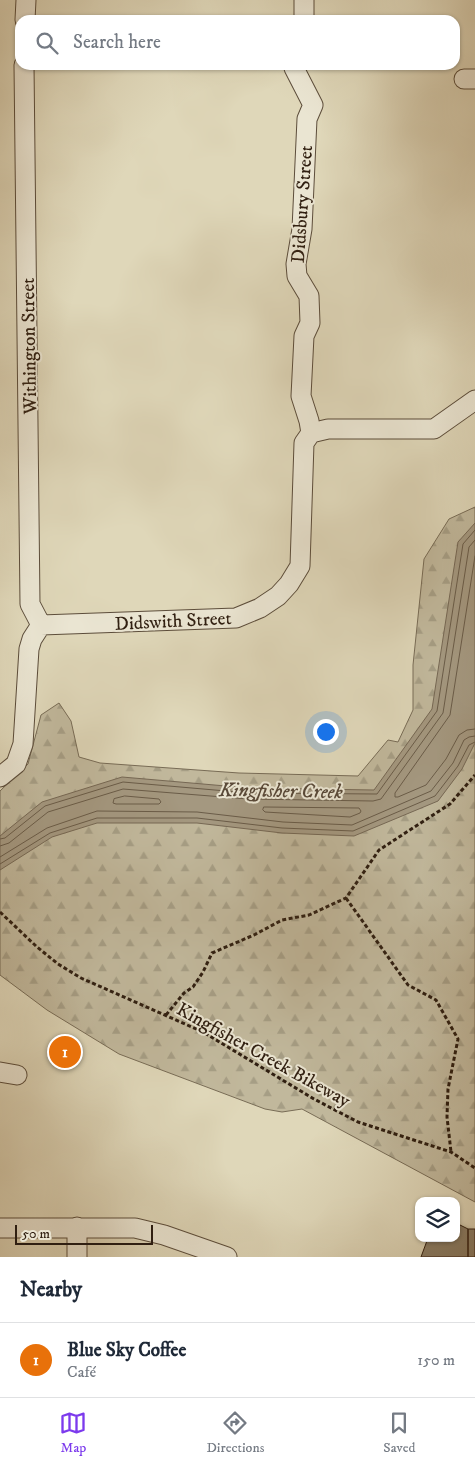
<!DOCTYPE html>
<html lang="en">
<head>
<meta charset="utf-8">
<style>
  body { margin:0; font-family:"IM FELL DW Pica",serif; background:#f2f2f3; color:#1f2937 }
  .controls { position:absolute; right:15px; bottom:15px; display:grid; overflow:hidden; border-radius:10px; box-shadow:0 1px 4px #0004 }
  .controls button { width:45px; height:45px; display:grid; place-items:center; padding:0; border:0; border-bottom:1px solid #e0e1e3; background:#fff; color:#1f2937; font:25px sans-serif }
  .scale { position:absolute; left:15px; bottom:12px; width:138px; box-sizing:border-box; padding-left:5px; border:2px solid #301f11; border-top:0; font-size:14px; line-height:18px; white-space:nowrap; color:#301f11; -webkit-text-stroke:4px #eae5d2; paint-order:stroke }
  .you { position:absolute; left:325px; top:731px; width:18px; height:18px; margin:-12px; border:4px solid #fff; border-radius:50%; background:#1a73e8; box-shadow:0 0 0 8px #1a73e833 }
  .badge { display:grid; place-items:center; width:32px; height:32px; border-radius:50%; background:#7c3aed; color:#fff; font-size:16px; font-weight:700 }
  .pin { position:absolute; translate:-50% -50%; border:2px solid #fff; box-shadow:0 1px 5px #0006 }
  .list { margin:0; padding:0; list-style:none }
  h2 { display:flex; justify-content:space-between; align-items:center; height:65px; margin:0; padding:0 20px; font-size:21px }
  h2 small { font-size:16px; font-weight:400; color:#747a83 }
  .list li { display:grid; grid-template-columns:32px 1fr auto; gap:15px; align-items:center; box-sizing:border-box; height:75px; padding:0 20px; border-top:1px solid #e0e1e3 }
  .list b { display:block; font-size:19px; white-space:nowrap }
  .list p { margin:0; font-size:16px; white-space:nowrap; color:#747a83 }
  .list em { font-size:16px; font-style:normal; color:#747a83 }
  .icon { flex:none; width:28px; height:28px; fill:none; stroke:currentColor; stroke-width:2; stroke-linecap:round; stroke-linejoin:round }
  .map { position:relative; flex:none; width:475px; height:1257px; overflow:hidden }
  .search { position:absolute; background:#fff; box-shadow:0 1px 4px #0004; left:15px; right:15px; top:15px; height:55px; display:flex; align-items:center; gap:12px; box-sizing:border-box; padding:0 18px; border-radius:15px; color:#747a83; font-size:19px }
  .sheet { height:140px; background:#fff }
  nav { display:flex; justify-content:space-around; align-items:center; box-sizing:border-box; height:70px; border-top:1px solid #e0e1e3; background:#fff; font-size:14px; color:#747a83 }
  nav a { display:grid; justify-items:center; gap:2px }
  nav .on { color:#7c3aed }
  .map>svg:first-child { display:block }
</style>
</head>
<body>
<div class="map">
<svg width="475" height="1257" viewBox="0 0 475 1257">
  <defs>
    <pattern id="forest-firs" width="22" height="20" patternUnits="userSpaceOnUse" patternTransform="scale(1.25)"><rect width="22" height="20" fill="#c1b89c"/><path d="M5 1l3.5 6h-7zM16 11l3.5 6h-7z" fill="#a69e85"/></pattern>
    <filter id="shadow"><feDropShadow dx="5.5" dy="3" stdDeviation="2.5" flood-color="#0004"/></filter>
  </defs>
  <rect width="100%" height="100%" fill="#dfd7b9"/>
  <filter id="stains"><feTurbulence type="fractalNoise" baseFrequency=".004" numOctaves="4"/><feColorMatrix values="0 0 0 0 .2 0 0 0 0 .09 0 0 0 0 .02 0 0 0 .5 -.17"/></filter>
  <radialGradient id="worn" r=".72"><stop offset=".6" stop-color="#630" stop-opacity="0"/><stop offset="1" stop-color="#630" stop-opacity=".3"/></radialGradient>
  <path fill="url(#forest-firs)" stroke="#786c56" d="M475 507V1202L302 1109 282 1112 265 1109 119 1054 47 1010 0 975V791L28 764 41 715 59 703 71 721 79 757 100 763 239 773 358 776 388 740 398 742 413 710V665L424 559 449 519Z"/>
  <path fill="#a49880" stroke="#766854" d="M475 523V743L462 769 438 801 354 836 282 833 197 823H97L52 837 0 870V836L42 802 122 777 249 788 374 790 432 709 458 542Z"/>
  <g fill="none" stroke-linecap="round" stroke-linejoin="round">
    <path stroke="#6a5c48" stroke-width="1" d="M475 556 450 715 395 793V797H398L426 785 446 759 459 735 467 730 475 729
      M125 796 159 799 161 802 159 804H116L113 803 114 799Z
      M264 807 359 808 361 811 360 813 350 817 265 812 263 810Z
      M0 839 5 838 45 806 123 782 249 793 377 794 437 711 463 544 475 530
      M0 846 9 843 48 812 123 789 248 799 373 801 381 799 443 713 469 547 475 540
      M0 857 47 828 97 811 197 812 283 822 352 825 431 791 453 763 464 740 469 737 475 736
      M0 864 50 833 97 818H197L282 828 353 831 435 796 458 766 469 745 475 742"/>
  </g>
  <path fill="#8b7f68" stroke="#301f11" filter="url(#shadow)" d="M456 1223 468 1229V1257H421L428 1238H456Z
    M468 1229H475V1257H468Z"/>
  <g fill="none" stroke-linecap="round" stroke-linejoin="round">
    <defs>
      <path id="minor" d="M304 0V20
        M25 20 26 0
        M24 65 30 604 41 625
        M295 65 294 68 313 105 307 119 302 229 296 264 297 276 309 296 310 323 304 336 301 396 309 421 311 433
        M464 79H475
        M311 433 328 429H434L475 400
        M41 625 236 618 260 608 278 596 289 584 300 566 304 443 311 433
        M0 777 16 764 23 744 29 649 32 639 41 625
        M0 1072 17 1075
        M77 1227V1257
        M0 1228H135L164 1235 227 1257"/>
    </defs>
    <use href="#minor" stroke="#5c4d3b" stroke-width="21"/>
    <path stroke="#301f11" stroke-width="3" stroke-dasharray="4 2.5" stroke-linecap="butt" d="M346 898 408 985 436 1000 458 1039 448 1089 447 1117 451 1152
      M0 912 37 947 58 964 81 978 203 1032 314 1099 358 1122 451 1152 475 1168
      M166 1015 184 993 193 987 203 972 212 953 254 935 282 920 309 915 346 898 379 850 450 804 475 775"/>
    <use href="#minor" stroke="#eae5d2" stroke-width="19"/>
  </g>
  <g text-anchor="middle" stroke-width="4" stroke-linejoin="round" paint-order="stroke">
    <g font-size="19" fill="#301f11" stroke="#eae5d2">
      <text transform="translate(301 204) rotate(-86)" y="7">Didsbury Street</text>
      <text transform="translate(28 346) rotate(-91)" y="7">Withington Street</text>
      <text transform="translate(173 620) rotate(-3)" y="7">Didswith Street</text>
      <text transform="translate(264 1054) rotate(29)" y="7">Kingfisher Creek Bikeway</text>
    </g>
    <g font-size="20" font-style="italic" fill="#594938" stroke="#eae5d2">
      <text transform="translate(281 790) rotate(1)" y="7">Kingfisher Creek</text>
    </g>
  </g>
  <rect width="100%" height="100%" filter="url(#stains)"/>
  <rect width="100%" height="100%" fill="url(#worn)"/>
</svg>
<div class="controls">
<button><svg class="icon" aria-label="layers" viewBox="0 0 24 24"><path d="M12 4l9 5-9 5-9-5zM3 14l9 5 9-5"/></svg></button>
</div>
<div class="scale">50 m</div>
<div class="you"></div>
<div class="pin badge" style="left:65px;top:1052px;background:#e8710a">1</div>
<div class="search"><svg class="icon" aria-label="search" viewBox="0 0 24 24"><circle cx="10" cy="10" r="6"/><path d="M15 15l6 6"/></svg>Search here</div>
</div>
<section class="sheet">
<h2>Nearby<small></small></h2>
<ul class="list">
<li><span class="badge" style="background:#e8710a">1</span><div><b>Blue Sky Coffee</b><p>Café</p></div><em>150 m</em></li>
</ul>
</section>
<nav>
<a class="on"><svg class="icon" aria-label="map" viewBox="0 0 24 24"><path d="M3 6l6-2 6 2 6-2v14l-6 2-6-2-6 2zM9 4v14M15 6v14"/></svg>Map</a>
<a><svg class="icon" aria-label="directions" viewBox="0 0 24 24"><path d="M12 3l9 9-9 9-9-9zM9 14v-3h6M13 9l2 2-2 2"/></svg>Directions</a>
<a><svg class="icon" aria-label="saved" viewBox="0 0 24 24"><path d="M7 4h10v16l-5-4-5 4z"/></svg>Saved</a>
</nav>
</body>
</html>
